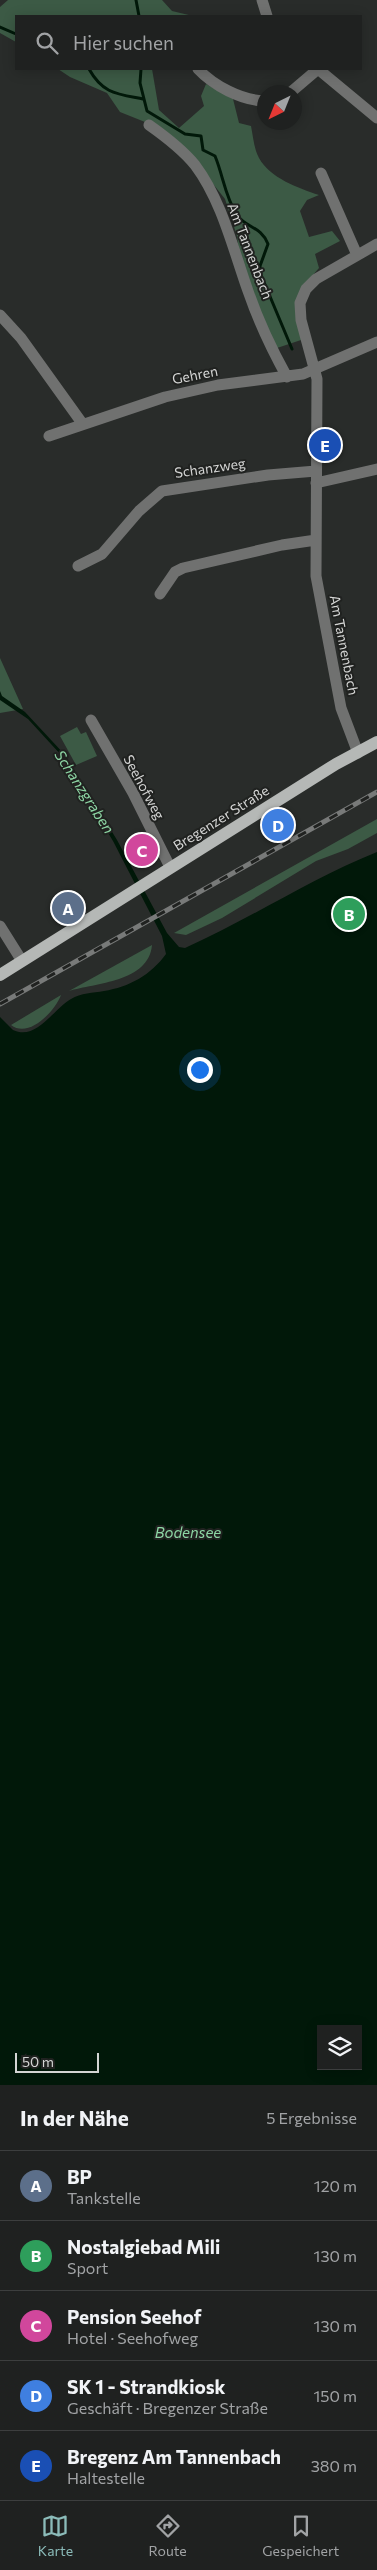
<!DOCTYPE html>
<html lang="de">
<head>
<meta charset="utf-8">
<style>
  body { margin:0; font-family:Commissioner,sans-serif; background:#2c2e2d; color:#f1f3f6 }
  .controls { position:absolute; right:15px; bottom:15px; display:grid; overflow:hidden; border-radius:0px; box-shadow:0 2px 12px #0003 }
  .controls button { width:45px; height:45px; display:grid; place-items:center; padding:0; border:0; border-bottom:1px solid #3c3e3e; background:#1f2120; color:#f1f3f6; font:25px sans-serif }
  .compass { position:absolute; left:257px; top:85px; width:45px; height:45px; border-radius:50%; background:#1f2120; box-shadow:0 2px 12px #0003; rotate:223deg }
  .scale { position:absolute; left:15px; bottom:12px; width:84px; box-sizing:border-box; padding-left:5px; border:2px solid #d4d5d4; border-top:0; font-size:14px; line-height:18px; white-space:nowrap; color:#d4d5d4; -webkit-text-stroke:4px #202220; paint-order:stroke }
  .you { position:absolute; left:199px; top:1069px; width:18px; height:18px; margin:-12px; border:4px solid #fff; border-radius:50%; background:#1a73e8; box-shadow:0 0 0 8px #1a73e833 }
  .badge { display:grid; place-items:center; width:32px; height:32px; border-radius:50%; background:#8bbbb9; color:#fff; font-size:16px; font-weight:700 }
  .pin { position:absolute; translate:-50% -50%; border:2px solid #fff; box-shadow:0 1px 5px #0006 }
  .list { margin:0; padding:0; list-style:none }
  h2 { display:flex; justify-content:space-between; align-items:center; height:65px; margin:0; padding:0 20px; font-size:21px }
  h2 small { font-size:16px; font-weight:400; color:#a1a3a5 }
  .list li { display:grid; grid-template-columns:32px 1fr auto; gap:15px; align-items:center; box-sizing:border-box; height:70px; padding:0 20px; border-top:1px solid #3c3e3e }
  .list b { display:block; font-size:19px; white-space:nowrap }
  .list p { margin:0; font-size:16px; white-space:nowrap; color:#a1a3a5 }
  .list em { font-size:16px; font-style:normal; color:#a1a3a5 }
  .icon { flex:none; width:28px; height:28px; fill:none; stroke:currentColor; stroke-width:2; stroke-linecap:round; stroke-linejoin:round }
  .map { position:relative; flex:none; width:377px; height:2085px; overflow:hidden }
  .search { position:absolute; background:#1f2120; box-shadow:0 2px 12px #0003; left:15px; right:15px; top:15px; height:55px; display:flex; align-items:center; gap:12px; box-sizing:border-box; padding:0 18px; border-radius:0px; color:#a1a3a5; font-size:19px }
  .sheet { height:415px; background:#1f2120 }
  nav { display:flex; justify-content:space-around; align-items:center; box-sizing:border-box; height:70px; border-top:1px solid #3c3e3e; background:#1f2120; font-size:14px; color:#a1a3a5 }
  nav a { display:grid; justify-items:center; gap:2px }
  nav .on { color:#8bbbb9 }
  .map>svg:first-child { display:block }
</style>
</head>
<body>
<div class="map">
<svg width="377" height="2085" viewBox="0 0 377 2085">
  <rect width="100%" height="100%" fill="#292c2a"/>
  <path fill="#3c5a45" d="M8 0H162L172 11 193 16H16V42L0 33V7Z
    M58 69H152L159 110 179 128 204 106 201 96 206 84 233 99 239 123 251 126C253 136 254 149 259 158 270 178 298 188 319 195L307 200 300 211 309 237 332 231 340 241 315 254 319 268C296 293 300 309 304 339L277 348 243 284 237 236 225 199 194 160 155 126 120 112 107 93 70 77Z
    M0 658 23 709 0 713Z
    M77 727 81 734 86 732 97 756 76 765 60 736Z
    M377 819V833L348 849 316 861 222 918 186 935 174 933Z
    M152 945C149 982 95 983 69 991Z
    M61 995C55 1011 29 1039 11 1025Z"/>
  <path fill="#011809" fill-rule="evenodd" d="M0 691 2 696 25 712 65 755 117 840 167 933 179 947 185 948C250 919 310 879 377 852V2085H0V1017L13 1030C37 1041 53 1009 71 999 81 993 93 993 104 991 129 987 151 975 166 954L162 936 113 841 62 756 28 719 0 700ZM321 2029H358V2066H321Z"/>
  <g fill="none" stroke-linecap="round" stroke-linejoin="round">
    <path stroke="#011809" stroke-width="3" d="M136 0 139 16
      M0 27 16 34
      M89 69C103 94 117 94 143 99
      M141 69 140 83 147 111 185 134 201 136 203 150 215 156C223 175 225 197 237 215 246 228 261 226 268 244L260 266 261 275 292 349"/>
    <path stroke="#707170" stroke-width="11" d="M262 0 267 16
      M198 69C214 86 241 100 264 101
      M318 69 377 118
      M291 92 318 69
      M149 125C166 137 182 149 195 165 222 201 233 249 248 291 258 320 272 350 287 377
      M321 173 357 255
      M0 315 21 338 82 423
      M49 436 165 397 218 385 303 374 377 342
      M316 483 377 469
      M78 566 102 554 139 511 162 491 268 475 316 471
      M160 594 175 572 183 568 282 545 316 540
      M91 720 133 793 170 867
      M358 753 341 708 316 576 317 379 301 320 300 303 306 289 316 279 377 244
      M0 926 22 961"/>
    <path stroke="#b5b8b6" stroke-width="12" d="M0 975 336 764 377 742"/>
    <defs>
      <path id="rail" d="M0 1004 377 792"/>
    </defs>
    <use href="#rail" stroke="#787a79" stroke-width="5"/>
    <use href="#rail" stroke="#202220" stroke-width="3" stroke-dasharray="9" stroke-linecap="butt"/>
  </g>
  <g text-anchor="middle" stroke-width="4" stroke-linejoin="round" paint-order="stroke">
    <g font-size="14" fill="#d4d5d4" stroke="#202220">
      <text transform="translate(250 251) rotate(69)" y="5">Am Tannenbach</text>
      <text transform="translate(195 375) rotate(-11)" y="5">Gehren</text>
      <text transform="translate(210 468) rotate(-8)" y="5">Schanzweg</text>
      <text transform="translate(344 645) rotate(79)" y="5">Am Tannenbach</text>
      <text transform="translate(144 787) rotate(62)" y="5">Seehofweg</text>
      <text transform="translate(221 818) rotate(-32)" y="5">Bregenzer Straße</text>
    </g>
    <g font-size="15" font-style="italic" fill="#8dd6a4" stroke="#202220">
      <text transform="translate(84 792) rotate(57)" y="5">Schanzgraben</text>
      <text x="188" y="1538">Bodensee</text>
    </g>
  </g>
</svg>
<div class="controls">
<button><svg class="icon" aria-label="layers" viewBox="0 0 24 24"><path d="M12 4l9 5-9 5-9-5zM3 14l9 5 9-5"/></svg></button>
</div>
<svg class="compass" viewBox="-18 -18 36 36"><path d="M0-13l5 13h-10z" fill="#e53935"/><path d="M0 13l5-13h-10z" fill="#a1a3a5"/></svg>
<div class="scale">50 m</div>
<div class="you"></div>
<div class="pin badge" style="left:68px;top:908px;background:#5c6f8a">A</div>
<div class="pin badge" style="left:349px;top:914px;background:#2e9e5b">B</div>
<div class="pin badge" style="left:142px;top:850px;background:#d1479c">C</div>
<div class="pin badge" style="left:278px;top:825px;background:#3f7fe0">D</div>
<div class="pin badge" style="left:325px;top:445px;background:#1a4fb4">E</div>
<div class="search"><svg class="icon" aria-label="search" viewBox="0 0 24 24"><circle cx="10" cy="10" r="6"/><path d="M15 15l6 6"/></svg>Hier suchen</div>
</div>
<section class="sheet">
<h2>In der Nähe<small>5 Ergebnisse</small></h2>
<ul class="list">
<li><span class="badge" style="background:#5c6f8a">A</span><div><b>BP</b><p>Tankstelle</p></div><em>120 m</em></li>
<li><span class="badge" style="background:#2e9e5b">B</span><div><b>Nostalgiebad Mili</b><p>Sport</p></div><em>130 m</em></li>
<li><span class="badge" style="background:#d1479c">C</span><div><b>Pension Seehof</b><p>Hotel · Seehofweg</p></div><em>130 m</em></li>
<li><span class="badge" style="background:#3f7fe0">D</span><div><b>SK 1 - Strandkiosk</b><p>Geschäft · Bregenzer Straße</p></div><em>150 m</em></li>
<li><span class="badge" style="background:#1a4fb4">E</span><div><b>Bregenz Am Tannenbach</b><p>Haltestelle</p></div><em>380 m</em></li>
</ul>
</section>
<nav>
<a class="on"><svg class="icon" aria-label="map" viewBox="0 0 24 24"><path d="M3 6l6-2 6 2 6-2v14l-6 2-6-2-6 2zM9 4v14M15 6v14"/></svg>Karte</a>
<a><svg class="icon" aria-label="directions" viewBox="0 0 24 24"><path d="M12 3l9 9-9 9-9-9zM9 14v-3h6M13 9l2 2-2 2"/></svg>Route</a>
<a><svg class="icon" aria-label="saved" viewBox="0 0 24 24"><path d="M7 4h10v16l-5-4-5 4z"/></svg>Gespeichert</a>
</nav>
</body>
</html>
